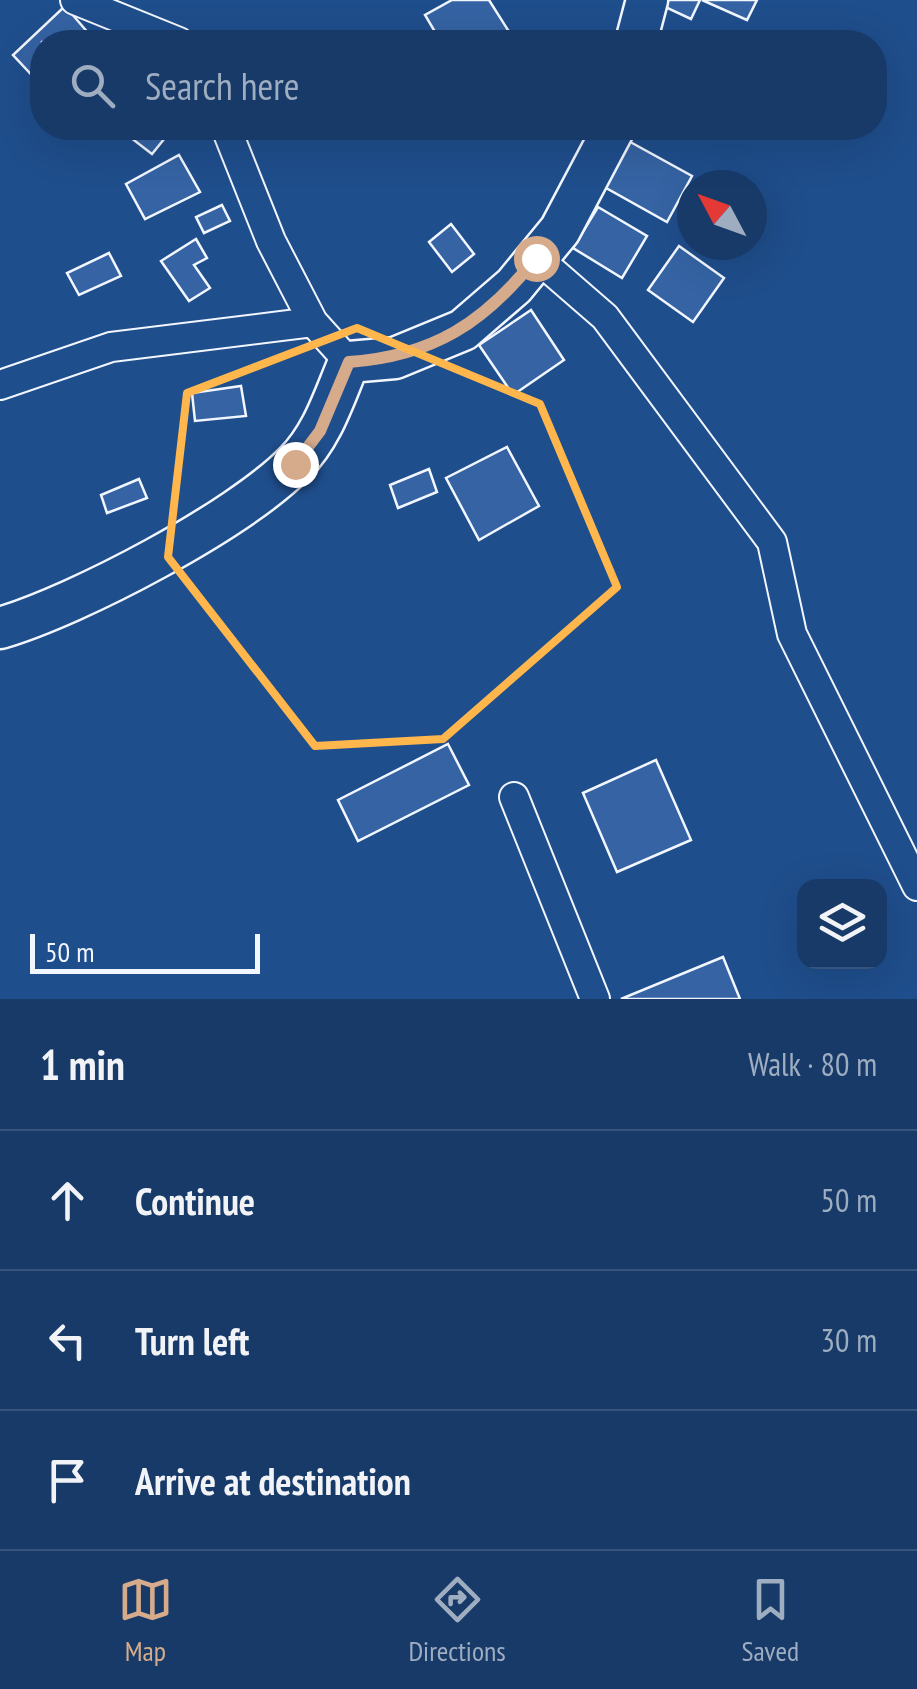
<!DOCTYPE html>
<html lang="en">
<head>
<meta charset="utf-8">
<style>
  body { margin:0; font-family:"PT Sans Narrow",sans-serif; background:#20416f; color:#f1f3f6 }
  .controls { position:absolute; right:30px; bottom:30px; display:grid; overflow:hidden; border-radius:20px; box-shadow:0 10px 40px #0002 }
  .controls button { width:90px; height:90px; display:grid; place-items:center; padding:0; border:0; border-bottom:2px solid #36547d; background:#173a69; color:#f1f3f6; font:50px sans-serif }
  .compass { position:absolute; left:677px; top:170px; width:90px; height:90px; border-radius:50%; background:#173a69; box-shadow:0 10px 40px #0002; rotate:311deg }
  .scale { position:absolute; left:30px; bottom:25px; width:230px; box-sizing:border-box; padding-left:10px; border:5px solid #f2f6ff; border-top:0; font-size:28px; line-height:35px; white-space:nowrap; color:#f2f6ff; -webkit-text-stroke:8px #1f4e8c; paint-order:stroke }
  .stop { position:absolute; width:30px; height:30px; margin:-22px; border:8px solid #d6ab8b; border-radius:50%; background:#fff }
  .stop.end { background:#d6ab8b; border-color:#fff; box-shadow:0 2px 10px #0008 }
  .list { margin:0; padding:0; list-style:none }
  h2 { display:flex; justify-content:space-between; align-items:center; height:130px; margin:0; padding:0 40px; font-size:42px }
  h2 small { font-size:32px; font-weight:400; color:#9eadc0 }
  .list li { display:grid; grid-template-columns:65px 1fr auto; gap:30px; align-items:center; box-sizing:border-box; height:140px; padding:0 40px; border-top:2px solid #36547d }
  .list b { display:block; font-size:38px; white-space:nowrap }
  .list em { font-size:32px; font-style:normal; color:#9eadc0 }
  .icon { flex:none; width:55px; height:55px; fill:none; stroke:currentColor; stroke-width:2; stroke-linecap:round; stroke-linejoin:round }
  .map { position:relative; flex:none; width:917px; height:999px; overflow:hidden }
  .search { position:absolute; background:#173a69; box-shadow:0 10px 40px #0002; left:30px; right:30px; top:30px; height:110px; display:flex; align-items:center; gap:25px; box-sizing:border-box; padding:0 35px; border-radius:40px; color:#9eadc0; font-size:38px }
  .sheet { height:550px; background:#173a69 }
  nav { display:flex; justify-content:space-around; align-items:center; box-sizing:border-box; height:140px; border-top:2px solid #36547d; background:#173a69; font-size:28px; color:#9eadc0 }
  nav a { display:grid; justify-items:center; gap:5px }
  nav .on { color:#d6ab8b }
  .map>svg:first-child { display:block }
</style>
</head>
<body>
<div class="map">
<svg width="917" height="999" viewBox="0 0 917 999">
  <rect width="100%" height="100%" fill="#1f4e8c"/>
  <path fill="#3563a3" stroke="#f2f6ff" stroke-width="2.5" d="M452 0H489L513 38 506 42H441L425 15Z
    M666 0H700L691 19 663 6Z
    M702 0H757L747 20Z
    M65 6 96 42H42V86L13 55Z
    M125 128H173L152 154 122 131Z
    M623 138 692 176 667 222 599 184Z
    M179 155 200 192 145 219 126 184Z
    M222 205 230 221 204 233 196 217Z
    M598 207 647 236 622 278 573 248Z
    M451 224 474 254 452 272 429 242Z
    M196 239 207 258 194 265 210 288 189 301 161 261Z
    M679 246 724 278 693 322 648 290Z
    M109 253 121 276 79 295 67 273Z
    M531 310 564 360 513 395 479 345Z
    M241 386 246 416 195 421 192 393Z
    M507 447 539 506 479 540 446 478Z
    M429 469 437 492 398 508 390 485Z
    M139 479 147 498 107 513 101 495Z
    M448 744 469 785 358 841 338 800Z
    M656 760 691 840 617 872 583 793Z
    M723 957 740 999H621Z"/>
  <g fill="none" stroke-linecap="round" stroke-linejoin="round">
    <defs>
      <path id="street" d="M75 0 179 42
        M226 128 271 241 313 322
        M537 258 605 317 772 542 792 634 917 886
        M0 385 111 347 313 322 349 362
        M514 797 595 999"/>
      <path id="secondary" d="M636 42 647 0
        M0 628C78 605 238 521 295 463 323 435 334 397 349 362L395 358 463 330 514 286 560 230 614 128"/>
    </defs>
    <use href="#street" stroke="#f2f6ff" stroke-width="32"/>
    <use href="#secondary" stroke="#f2f6ff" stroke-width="45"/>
    <use href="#street" stroke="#1f4e8c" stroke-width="28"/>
    <use href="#secondary" stroke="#1f4e8c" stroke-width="40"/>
  </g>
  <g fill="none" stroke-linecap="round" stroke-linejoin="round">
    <path stroke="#d6ab8b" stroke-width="12" d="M295 464 320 431 349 362C433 356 484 323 536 258"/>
  </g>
  <path fill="none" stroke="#ffb74d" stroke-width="8" stroke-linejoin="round" d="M357 328 540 404 617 587 443 739 315 746 168 557 187 393Z"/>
</svg>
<div class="controls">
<button><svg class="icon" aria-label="layers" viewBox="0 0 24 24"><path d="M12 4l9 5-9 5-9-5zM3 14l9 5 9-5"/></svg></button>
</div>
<svg class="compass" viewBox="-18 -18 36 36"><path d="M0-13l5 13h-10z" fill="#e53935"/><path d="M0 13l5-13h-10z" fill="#9eadc0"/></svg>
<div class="scale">50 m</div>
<div class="stop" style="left:536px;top:258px"></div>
<div class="stop end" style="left:295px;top:464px"></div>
<div class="search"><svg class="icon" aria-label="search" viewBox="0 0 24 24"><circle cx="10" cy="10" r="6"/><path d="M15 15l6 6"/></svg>Search here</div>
</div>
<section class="sheet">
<h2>1 min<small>Walk · 80 m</small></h2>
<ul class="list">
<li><svg class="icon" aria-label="ahead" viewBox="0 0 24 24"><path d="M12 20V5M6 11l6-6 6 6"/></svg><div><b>Continue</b></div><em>50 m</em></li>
<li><svg class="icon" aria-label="left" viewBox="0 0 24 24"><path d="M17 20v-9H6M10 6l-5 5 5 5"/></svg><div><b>Turn left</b></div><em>30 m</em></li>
<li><svg class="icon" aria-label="arrive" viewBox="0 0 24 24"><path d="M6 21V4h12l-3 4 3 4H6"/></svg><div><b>Arrive at destination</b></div></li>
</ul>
</section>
<nav>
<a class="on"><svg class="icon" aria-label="map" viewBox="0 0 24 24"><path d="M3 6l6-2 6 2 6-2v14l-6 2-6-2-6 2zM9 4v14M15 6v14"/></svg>Map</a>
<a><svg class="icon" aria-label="directions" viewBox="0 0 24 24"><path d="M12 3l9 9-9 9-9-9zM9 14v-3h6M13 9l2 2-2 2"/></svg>Directions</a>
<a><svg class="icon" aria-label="saved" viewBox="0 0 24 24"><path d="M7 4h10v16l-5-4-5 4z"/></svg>Saved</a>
</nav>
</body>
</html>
